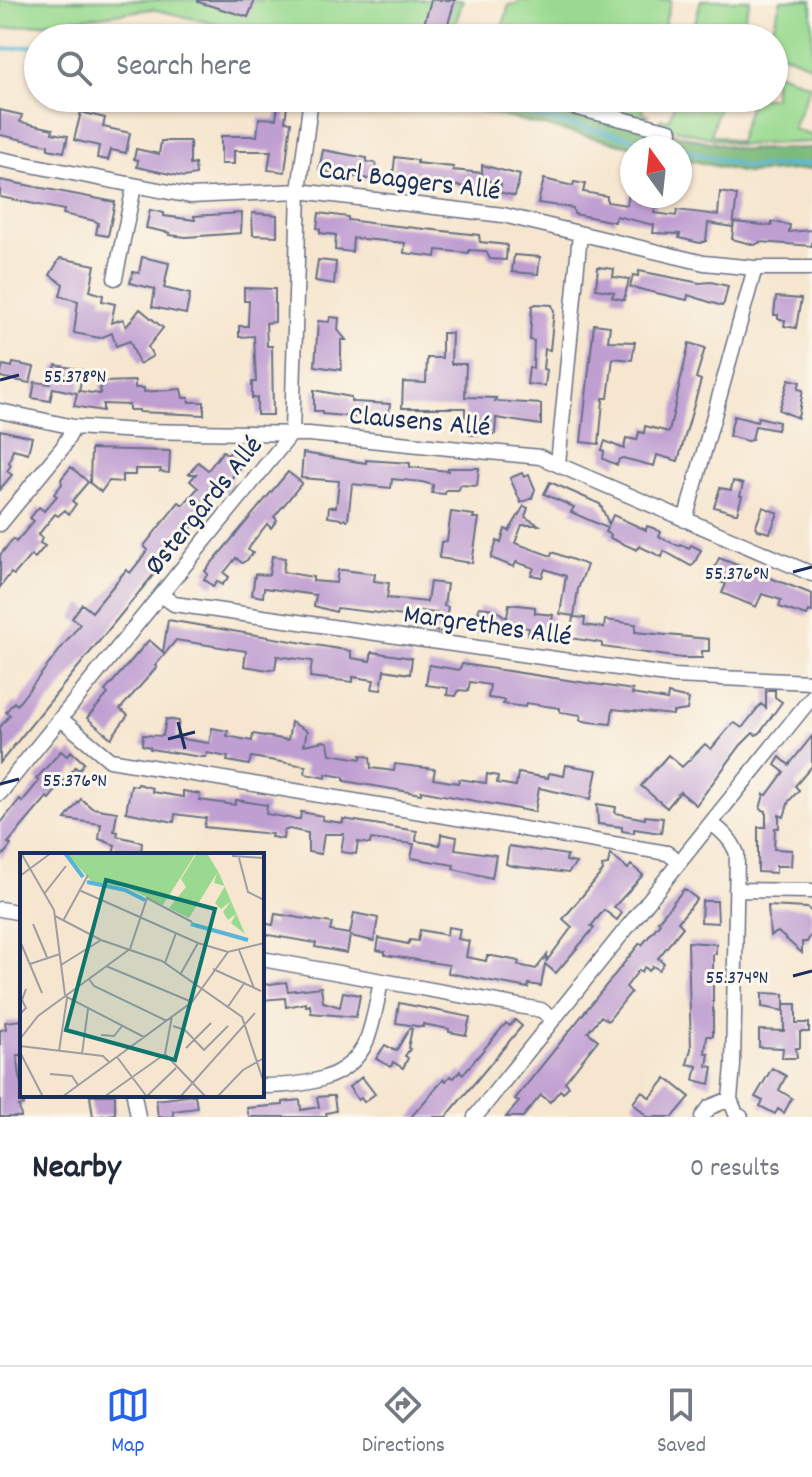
<!DOCTYPE html>
<html lang="en">
<head>
<meta charset="utf-8">
<style>
  body { margin:0; font-family:Dekko,sans-serif; background:#f2f2f3; color:#1f2937 }
  .compass { position:absolute; left:620px; top:136px; width:72px; height:72px; border-radius:50%; background:#fff; box-shadow:0 2px 6px #0004; rotate:345deg }
  .list { margin:0; padding:0; list-style:none }
  h2 { display:flex; justify-content:space-between; align-items:center; height:104px; margin:0; padding:0 32px; font-size:34px }
  h2 small { font-size:26px; font-weight:400; color:#747a83 }
  .icon { flex:none; width:44px; height:44px; fill:none; stroke:currentColor; stroke-width:2; stroke-linecap:round; stroke-linejoin:round }
  .map { position:relative; flex:none; width:812px; height:1117px; overflow:hidden }
  .search { position:absolute; background:#fff; box-shadow:0 2px 6px #0004; left:24px; right:24px; top:24px; height:88px; display:flex; align-items:center; gap:20px; box-sizing:border-box; padding:0 28px; border-radius:44px; color:#747a83; font-size:30px }
  .sheet { height:248px; background:#fff }
  nav { display:flex; justify-content:space-around; align-items:center; box-sizing:border-box; height:112px; border-top:2px solid #e0e1e3; background:#fff; font-size:22px; color:#747a83 }
  nav a { display:grid; justify-items:center; gap:4px }
  nav .on { color:#2563eb }
  .map>svg:first-child { display:block }
</style>
</head>
<body>
<div class="map">
<svg width="812" height="1117" viewBox="0 0 812 1117">
  <rect width="100%" height="100%" fill="#fbf7ec"/>
  <filter id="ink" filterUnits="userSpaceOnUse"><feTurbulence type="fractalNoise" baseFrequency=".0125" numOctaves="2"/><feDisplacementMap in="SourceGraphic" scale="16" xChannelSelector="R" yChannelSelector="G"/><feConvolveMatrix kernelMatrix="1 2 1 2 8 2 1 2 1" color-interpolation-filters="sRGB"/></filter>
  <filter id="wash" filterUnits="userSpaceOnUse"><feTurbulence type="fractalNoise" baseFrequency=".006" numOctaves="4" result="noise"/><feDisplacementMap in="SourceGraphic" scale="32" xChannelSelector="R" yChannelSelector="G"/><feGaussianBlur stdDeviation="1.8" result="paint"/><feColorMatrix in="noise" values="0 0 0 0 0 0 0 0 0 0 0 0 0 0 0 0 0 1.4 0 .05"/><feComposite in="paint" operator="in"/></filter>
  <g filter="url(#wash)">
    <rect width="100%" height="100%" fill="#f6e6cf"/>
    <path fill="#9ada90" stroke="#5a8477" stroke-width="2" d="M0 0H463L451 38H329L290 28 287 38H276L152 9 0 29Z
      M520 0H671L661 38H499L509 5 517 4Z
      M701 0H750L738 38H691Z
      M781 0H812V66L774 50V38H770Z
      M774 71 810 85 793 129 812 136V142L740 145 659 125 661 119 669 120 676 98H721L711 134 738 142 752 98H774Z
      M553 98H645L642 113 650 115 638 118Z"/>
    <path fill="#7bba7a" stroke="#4b746c" stroke-width="2" d="M424 98H524L743 150 812 148V169L746 173 680 158V148H638Z"/>
    <g fill="none" stroke-linecap="round" stroke-linejoin="round">
      <path stroke="#59b5d7" stroke-width="4" d="M84 38 149 29 191 38
        M0 50 38 45
        M472 98 555 121 675 148
        M680 149 747 167 812 164"/>
    </g>
    <g id="blocks">
      <path fill="#bf9fd2" d="M198 0H255L248 17 198 2Z
        M431 0H455L446 31 424 24Z
        M279 98H288L285 121 291 122 285 172 268 170 271 151H234V164H221V136H257L259 118 276 119Z
        M0 110 22 115 20 122 53 129 52 133 68 136 64 152 48 149V145L0 135Z
        M81 112 105 118 103 127 130 133 126 153 111 150 108 160 97 158 99 146 74 140Z
        M161 141H190V165L195 164 196 175 184 177 137 167 138 160 134 159 136 149 159 154Z
        M323 150 367 158V162L376 163 374 180 319 170Z
        M395 157 417 160V163L453 167V170L482 173 481 189 393 177Z
        M482 165 520 175 515 196 499 192 501 184 482 179Z
        M544 179 573 186 574 182 585 184 583 192 607 196V202L627 205 629 194 632 196H658L654 213 676 216 677 210 718 215 720 192 737 195 733 227 708 223 706 241 700 243 679 238 680 234 653 233 654 225 616 216 615 222 574 214 573 208 538 203Z
        M0 180 115 202 108 236 96 234 98 223 95 221 63 214 64 210 0 197Z
        M150 210 164 213V216L195 220 194 216 242 213 241 233 186 237 169 235 170 233 146 228Z
        M252 213 277 215V236L253 235Z
        M319 213 348 217V220L370 223 479 235 480 242 507 245 506 260 490 259 486 251 469 250V253L437 250 436 257 404 253 405 243 353 238 352 252 335 250 336 235 320 233V229L317 228Z
        M734 222 772 226V222L790 225 789 232 812 230V246L760 242 755 245 732 239Z
        M514 255 540 257 538 274 512 272Z
        M142 257 169 263 164 288 190 294 186 314 152 307 155 289 130 283 133 272 139 273Z
        M60 258 95 265 90 291 103 295 102 301 115 304 111 323 123 319 126 327 140 309 163 328 148 347 153 356 139 364 130 341 116 346 112 333 100 338 74 333 78 301 60 296 63 284 50 275Z
        M318 260 336 262 334 284 315 281Z
        M598 267 614 269 613 277 629 279 624 300 612 297 614 292 596 289Z
        M639 271 700 283 711 282 728 286 724 303 722 306 688 295 687 300 630 287 633 275 638 276Z
        M244 288 275 289V322L266 323 267 346H272L273 415H257V398H252V382H256L254 336 239 337V326H248V322L249 301H244Z
        M776 297 801 299 796 328 784 326 785 320 778 319V315H774Z
        M536 304 552 305 554 311 550 350 545 349 543 369 547 370 545 386 527 384 529 368H533L534 341 530 340 532 306Z
        M330 317 339 318 338 330 346 340H341V370L315 366 318 321 329 322Z
        M594 324 610 326 608 341 635 342 632 360 613 358 608 398H603V401L599 444 581 442Z
        M442 333H452L451 364H466L465 397 496 398 495 401 541 404V425L496 418 495 434 470 435 471 417H465V408H402L403 382 426 383 427 358H442Z
        M689 343 705 348 696 378 701 380 678 461 657 455 654 466 623 458 619 459 617 465 603 459 604 451 602 450 605 441 624 449 626 438 637 440 639 432 644 433 645 426 669 432Z
        M13 363 34 367 30 383 0 377 3 365 12 367Z
        M56 365 83 370 79 391 100 394 101 382 135 381V388H144V392L181 389 183 398H189V402H204V415L139 412V410H129V405L103 404V411L85 408 74 406 77 393 53 388 50 401 32 398 35 382 50 384Z
        M789 379 800 382 798 389 803 390 798 418 779 410Z
        M314 390 351 397V401L355 402 390 404 388 420 322 414V411H314Z
        M734 416 757 422 758 417 779 422 777 430 755 426 752 440 747 441 729 436Z
        M0 430 32 437 28 453 13 449 9 463 11 465 7 471 12 475 0 489Z
        M91 449 170 451 169 473 160 472 161 469H135V475H122V482L109 481 101 492 90 483Z
        M223 451 228 455 231 451 245 462 229 481 232 484 226 493 219 487 205 504 209 507 198 520 0 763V727L10 715 6 712 14 702 17 705 80 624 72 618 82 604 92 612 126 570 130 573 148 550 144 546 158 528 179 502 183 505 198 488 190 481 196 474H189L198 462 208 470Z
        M303 453 366 463V460L410 463V467L448 471V468H479L477 486 460 485 459 490H446L445 494 432 493 433 485 422 482 392 479 391 488 352 484 348 520 328 517 329 507H336L339 481 301 478Z
        M71 467 88 482 72 501 76 504 69 514 65 510 58 516 55 514 38 535 42 538 40 543 45 546 35 558 31 555 14 575 11 573 0 587V555L13 539 16 542 34 521 30 518 39 507 44 511 57 496 54 494 62 484 61 479Z
        M288 472 302 483 274 517 277 520 271 528 267 524 252 543 248 550 253 553 247 560 242 563 236 558 224 573 229 577 222 585 217 581 213 586 204 579 208 574 205 571Z
        M522 473 524 477 529 475 535 489 532 498 521 503 510 478Z
        M733 481 743 484 740 496H742L737 513H735L714 507 720 488 731 490Z
        M550 482 600 504 609 524 613 515 646 530 647 526 653 528 661 532 659 537 679 546 680 544 689 548 691 545 701 550 694 564 691 566 664 551 662 557 639 546 637 550 610 538 611 535 605 532 607 528 571 512 574 507 544 494Z
        M524 506 528 508 525 517 539 525H522L515 543 551 556 552 552 587 565 578 589 574 616 560 614 566 576 545 569 542 577 531 575 534 568 516 562 514 567 491 558 497 541 501 543 505 529 509 531Z
        M763 507 778 513 770 533 758 530 756 526Z
        M451 512 474 515 473 518H479L472 563 439 558 441 542 447 541Z
        M272 556 285 558 283 572 313 577V581L336 583 338 570H343L375 574 374 581 389 583 387 598 427 602 430 582 447 584 444 606 448 607 444 632 434 631 436 613 413 610 412 617 337 608 336 612 314 606 316 595 264 588 263 597 252 595 255 574 269 575Z
        M719 558 812 594V612L809 611 807 616 779 607 781 600 762 594 756 607 722 593 726 584 720 582 722 578 712 574Z
        M509 604 535 607V613L553 615 549 638 528 635 529 628 493 623 492 632 471 629 473 617H478L479 607 494 609 507 618Z
        M573 617 585 618 584 625 604 628 605 620 636 624 635 632 709 639V651H702V658H682L602 647V643L570 638Z
        M168 620 351 651V658L370 661 372 652 412 658 410 674 384 670 381 690 372 689 374 680 353 677V682L310 677 312 661 277 656 275 669 268 670 244 666 246 651 176 640 155 666 157 667 120 709 128 715 111 738 87 718 108 694 105 691 149 640 163 652Z
        M462 664 633 690 632 694 667 700 668 694 676 696 689 699 687 710 673 712V715L613 709 611 724 589 722 580 720 581 715 560 712V708L526 703 525 707 503 704 504 700 488 698 490 685 470 682 468 691 459 690 456 696 447 695 448 688 426 685 429 665 459 670Z
        M766 690H775V697L782 702 760 733 756 735 753 733 741 745 696 805 680 792 667 808 641 786 668 755 682 767 705 744 711 749 732 724 735 723 742 728 761 704 766 708Z
        M166 719 179 721 176 738 209 743 212 728 228 731 227 736 252 741 253 734 288 740 291 722 307 731 304 745 324 741 328 743 330 754 361 759V755L370 757 371 768 394 771 395 764 435 769 433 779 458 783 459 779 486 783 487 774 498 776 497 783 516 786 518 773 548 778 549 773 564 776 566 765 597 770 591 799 539 788 535 812 421 791V794L344 781V777L326 774V778L305 774 306 766 251 757 249 765 227 761 228 757 207 753 206 757H201L150 749V747L142 745 143 735 163 736Z
        M812 736V766L795 786 799 790 789 801 784 817 779 815V828H775L774 849 792 850 791 866H776V873L758 872V827H766V811L760 809 764 794 767 795 784 772 775 765 780 757 789 765Z
        M61 751 67 756 71 751 84 763 79 770 75 767 49 799 47 797 8 843 11 845 0 859V824L20 799 22 802 39 781 36 779Z
        M138 784 152 788V792L183 797V791L200 794 199 800 235 805 236 800 267 805 266 814 294 819H300L301 812 323 816 322 820 343 823V819L417 831 416 841 440 845 441 834 457 837 455 849 496 855 492 878 453 869 454 865 411 858 414 844 371 839 370 844 358 842 356 854 341 852 344 834H324L321 854 308 852V833L289 829 284 831 283 839 271 837 272 834 204 827 206 818 175 814 174 822 126 812 131 785 137 786Z
        M81 799 92 808 117 812 114 831 118 832 117 836 142 842 141 855H113L115 845 99 839 101 824 65 819Z
        M597 804 616 807 615 813 645 819V816L663 818 661 833 634 829V833L622 831V827L598 824Z
        M509 846 567 855 566 861 576 863 568 873 512 866 506 864Z
        M610 854 628 869 631 865 643 875 614 907 622 913 617 920 604 910 591 926 594 928 556 973 545 964 541 986 529 984 528 988 448 973 449 965 385 955V952L377 950 379 938 408 944 410 940 418 941 420 930 447 935 448 927 460 929 458 939 469 941 466 957 486 961 487 956H492L519 961 518 965 536 969 547 955 546 962 572 927 563 919 603 871 602 866 608 865Z
        M684 889 697 899 678 922 683 927 658 958 664 963 659 970 653 966 649 971 645 967 641 972 639 970 626 987 631 992 608 1021 601 1016 588 1032 598 1040 565 1082 569 1086 563 1093 560 1090 550 1102 541 1095 523 1117H506L519 1102 515 1099 640 943 642 945 660 923 658 921Z
        M702 901H717L718 923 701 922Z
        M768 906 807 908 812 912V933L807 942H802V953L778 932 770 936Z
        M354 913 378 918 374 941 350 936 347 953 315 947 316 943 262 934V923L273 925 275 914 332 923 330 931 350 934Z
        M688 942 716 944V954H713V1036H707L705 1053 709 1054 707 1066 713 1067 710 1084 694 1080 697 1066 687 1064 691 1049Z
        M286 982 288 991 321 987 323 1002 340 1007 343 992 360 995 356 1017 311 1013 310 1005 306 1006V1003L286 1007 285 998 262 1000V985Z
        M762 993 784 994V1011L762 1007Z
        M399 1003 470 1017 466 1035 449 1032V1029L423 1024V1027L396 1023Z
        M784 1004H796V1023H809V1032H800V1048H796L797 1058H782L783 1048 759 1047V1030L784 1031Z
        M22 1020V1055H17L24 1105 19 1106 21 1117H0V1030L6 1029 5 1022Z
        M515 1020 522 1026 446 1117H411L444 1079 446 1081 450 1076 454 1078 460 1071 463 1074 506 1023 510 1026Z
        M410 1028 412 1029 408 1048 410 1049 405 1056 408 1058 403 1068 393 1062 391 1067 376 1059 385 1045 396 1051Z
        M772 1068 786 1076 779 1090 792 1098 784 1113 778 1109 775 1114 760 1106 763 1101 755 1097Z
        M362 1077 375 1094 364 1102 361 1098 358 1100 349 1087Z
        M666 1078 690 1097 673 1117H647L633 1103 642 1091 650 1098Z
        M98 1095H115V1114L93 1117 90 1096Z
        M195 1095 197 1108 173 1111 174 1117H158L156 1100Z
        M329 1096H334L336 1111 326 1113 327 1117H249L247 1108 283 1105V1102L300 1100 301 1110 319 1107 317 1097Z"/>
    </g>
  </g>
  <g filter="url(#ink)">
    <use href="#blocks" fill-opacity="0" stroke="#686f86" stroke-width="2"/>
    <g fill="none" stroke-linecap="round" stroke-linejoin="round">
      <defs>
        <path id="minor" d="M537 98 670 131
          M0 159 190 196 299 191 503 215 704 263 755 268H812
          M115 278 134 187
          M0 411 74 427 138 431 309 434 540 457 812 574
          M558 464 580 234
          M685 520 755 268
          M0 524 63 447 74 427
          M161 595 174 604 673 676 812 682
          M61 719 110 760 667 853 680 862
          M0 793 292 433 299 191 311 98
          M736 890 812 891
          M0 909 22 913
          M262 959 541 1010 552 1018
          M262 1086C300 1086 348 1082 366 1042 374 1023 377 1001 381 981
          M134 1095 138 1117
          M730 1099 736 1114 741 1117
          M475 1117 812 697
          M702 1117 710 1107 730 1099 733 1066 737 854C732 840 723 832 711 823"/>
      </defs>
      <use href="#minor" stroke="#686f86" stroke-width="17"/>
      <use href="#minor" stroke="#fff" stroke-width="14"/>
    </g>
  </g>
  <path fill="none" stroke="#1b2f5e" stroke-width="3" d="M0 380 19 375M793 572 812 567M178 722 185 749M168 739 195 732M0 784 19 779M793 976 812 971"/>
  <g text-anchor="middle" stroke-width="6" stroke-linejoin="round" paint-order="stroke">
    <g font-size="28" fill="#1b2f5e" stroke="#fbf7ec">
      <text transform="translate(410 178) rotate(7)" y="10">Carl Baggers Allé</text>
      <text transform="translate(420 419) rotate(5)" y="10">Clausens Allé</text>
      <text transform="translate(202 504) rotate(-51)" y="10">Østergårds Allé</text>
      <text transform="translate(488 623) rotate(8)" y="10">Margrethes Allé</text>
    </g>
  </g>
  <g transform="translate(20 853)">
    <rect width="244" height="244" fill="#f6e6cf"/>
    <path d="M46 0H176L143 52 106 34 72 29ZM177 0H187L199 20 225 81 211 70 216 61 208 67 203 59 211 48 201 56 195 50 205 33 194 30 197 20 169 65 149 55 166 34 161 26Z" fill="#9ada90"/>
    <path fill="none" stroke="#59b5d7" stroke-width="4" d="M45 0 63 24M67 29 105 37 125 47M171 71 228 87"/>
    <path fill="none" stroke="#9e9da2" stroke-width="2" d="M1 0 34 57 45 142M212 3 244 5M219 5 228 39 244 47M0 23 31 0M59 37 178 90 208 99 244 90M24 41 46 13M35 63 81 87 142 108 222 164 244 230M43 68 68 22M13 71 27 104M0 88 22 140M219 97 234 135M145 110 156 80M10 111 40 101M41 112 81 87M86 113 172 149M193 116 241 138M160 122 178 90M69 126 74 133 147 168M45 143 124 184M207 155 225 129M0 161 6 155 2 147 6 136M153 173 165 177 184 197 208 173M81 182 94 183 102 173M0 186 18 163 110 96 127 45 172 69M0 193 83 203 89 209M166 195 191 170M39 198 47 145M0 199 23 244M62 201 68 156M145 201 186 244M97 204 127 244M30 221 52 223 58 232M42 244 172 149 208 99M84 244 145 201 152 163M126 244 156 215M160 244 235 160M197 244 223 217 244 205"/>
    <path fill="#0f766e" fill-opacity="0.15" stroke="#0f766e" stroke-width="4" d="M86 27 195 56 155 207 46 177Z"/>
    <rect width="244" height="244" fill="none" stroke="#1b2f5e" stroke-width="4"/>
  </g>
  <g font-size="20" text-anchor="middle" fill="#1b2f5e" stroke="#fbf7ec" stroke-width="6" stroke-linejoin="round" paint-order="stroke">
    <text x="75" y="382">55.378°N</text>
    <text x="737" y="579">55.376°N</text>
    <text x="75" y="786">55.376°N</text>
    <text x="737" y="983">55.374°N</text>
  </g>
</svg>
<svg class="compass" viewBox="-18 -18 36 36"><path d="M0-13l5 13h-10z" fill="#e53935"/><path d="M0 13l5-13h-10z" fill="#747a83"/></svg>
<div class="search"><svg class="icon" aria-label="search" viewBox="0 0 24 24"><circle cx="10" cy="10" r="6"/><path d="M15 15l6 6"/></svg>Search here</div>
</div>
<section class="sheet">
<h2>Nearby<small>0 results</small></h2>
<ul class="list">
</ul>
</section>
<nav>
<a class="on"><svg class="icon" aria-label="map" viewBox="0 0 24 24"><path d="M3 6l6-2 6 2 6-2v14l-6 2-6-2-6 2zM9 4v14M15 6v14"/></svg>Map</a>
<a><svg class="icon" aria-label="directions" viewBox="0 0 24 24"><path d="M12 3l9 9-9 9-9-9zM9 14v-3h6M13 9l2 2-2 2"/></svg>Directions</a>
<a><svg class="icon" aria-label="saved" viewBox="0 0 24 24"><path d="M7 4h10v16l-5-4-5 4z"/></svg>Saved</a>
</nav>
</body>
</html>
